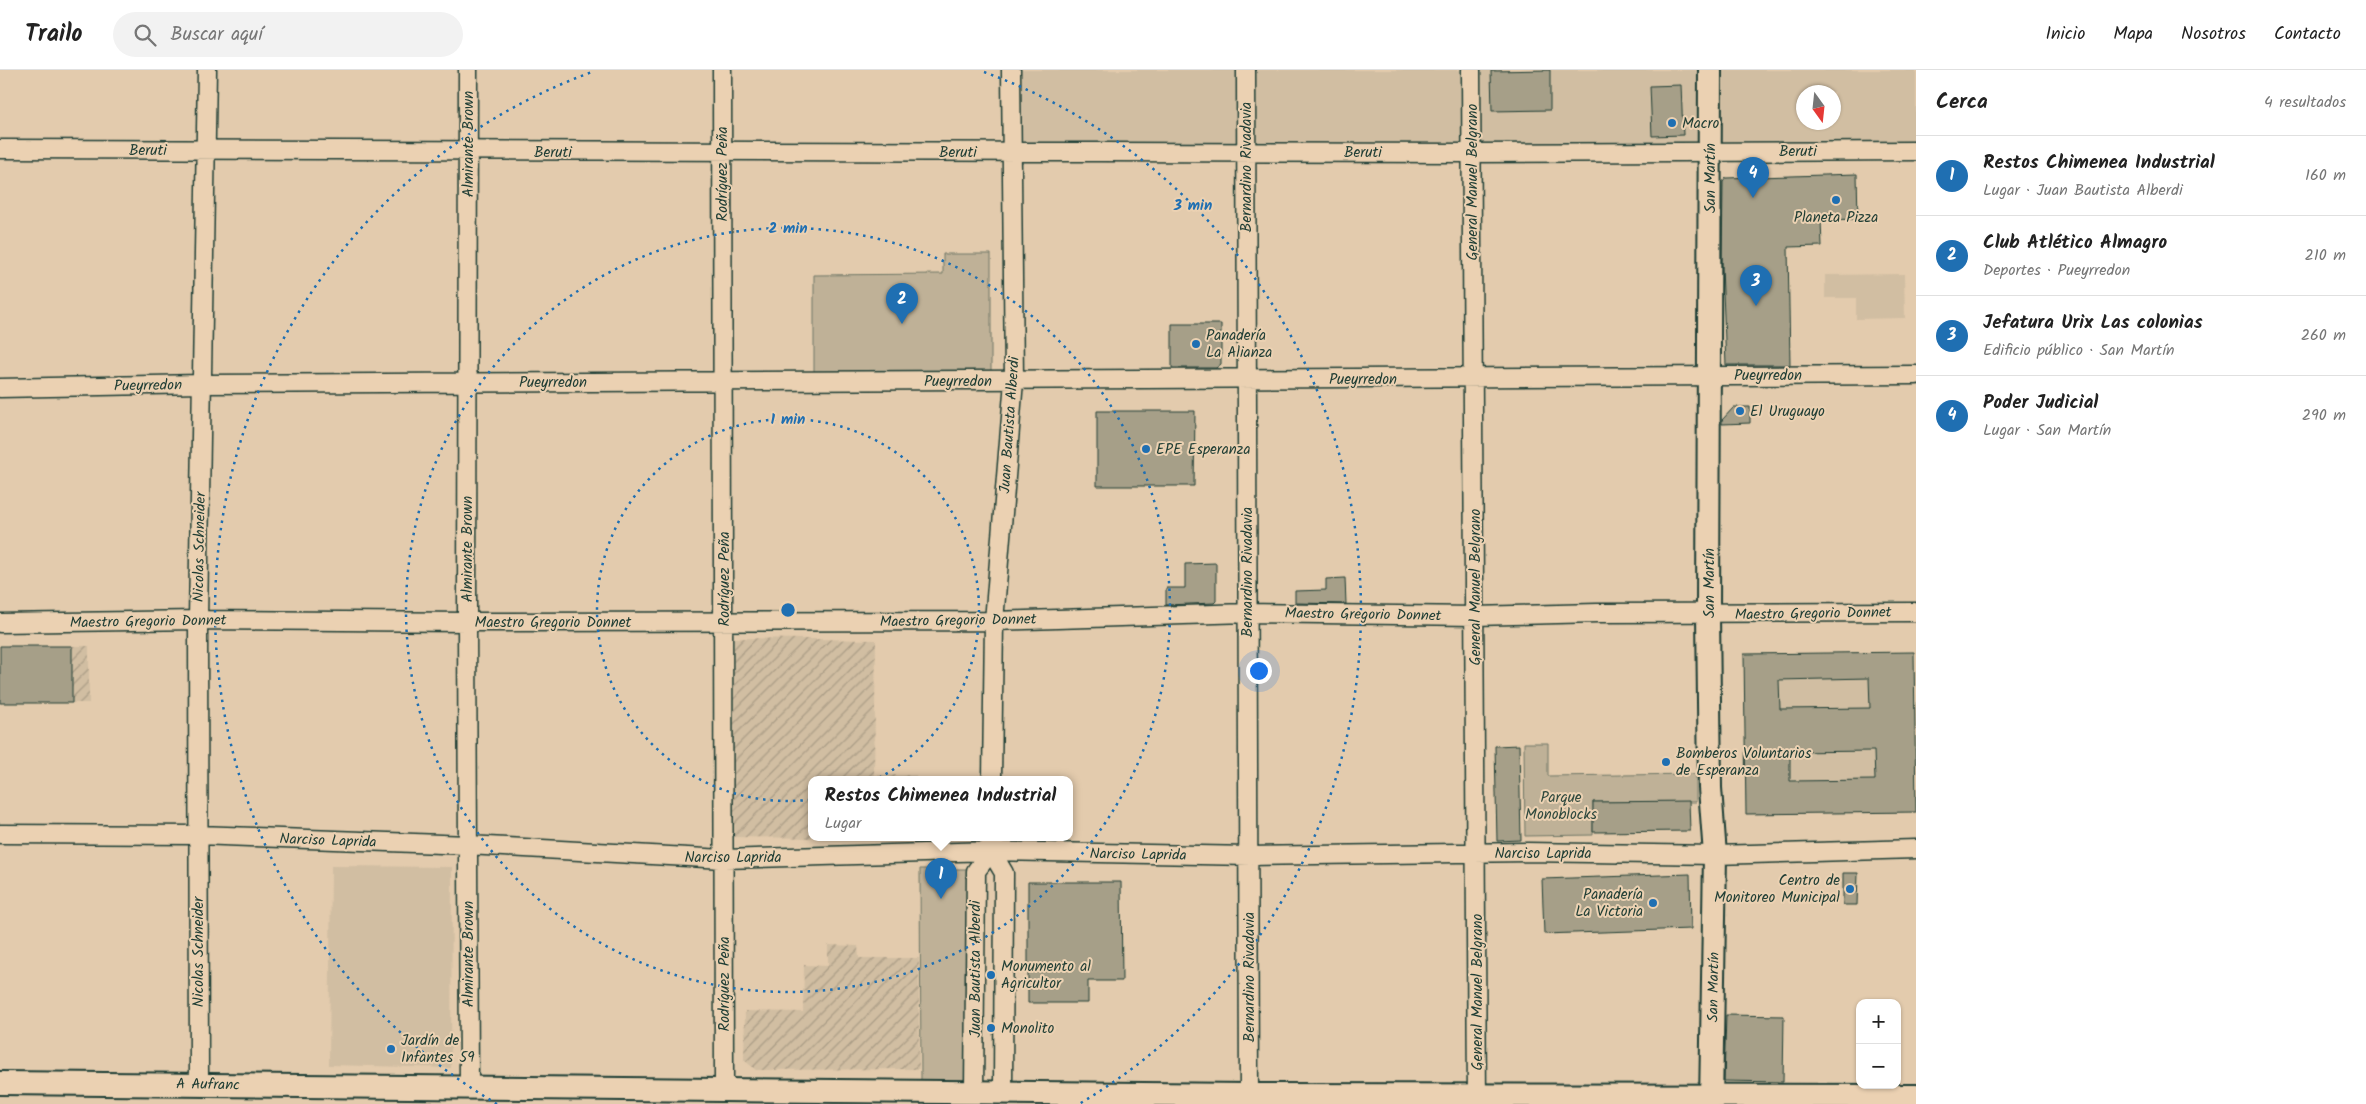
<!DOCTYPE html>
<html lang="es">
<head>
<meta charset="utf-8">
<style>
  body { margin:0; font-family:Kalam,sans-serif; background:#f2f2f2; color:#222 }
  .controls { position:absolute; right:15px; bottom:15px; display:grid; overflow:hidden; border-radius:10px; box-shadow:0 1px 4px #0004 }
  .controls button { width:45px; height:45px; display:grid; place-items:center; padding:0; border:0; border-bottom:1px solid #e0e0e0; background:#fff; color:#222; font:25px sans-serif }
  .compass { position:absolute; left:1796px; top:15px; width:45px; height:45px; border-radius:50%; background:#fff; box-shadow:0 1px 4px #0004; rotate:165deg }
  .you { position:absolute; left:1258px; top:600px; width:18px; height:18px; margin:-12px; border:4px solid #fff; border-radius:50%; background:#1a73e8; box-shadow:0 0 0 8px #1a73e833 }
  .badge { display:grid; place-items:center; width:32px; height:32px; border-radius:50%; background:#1f6fb2; color:#fff; font-size:16px; font-weight:700 }
  .pin { position:absolute; translate:-50% -41px; filter:drop-shadow(0 1px 2px #0008) }
  .pin::after { content:''; position:absolute; top:26px; width:18px; height:15px; background:inherit; clip-path:polygon(0 0,100% 0,50% 100%) }
  .popup { position:absolute; left:808px; top:706px; width:265px; height:65px; box-sizing:border-box; display:grid; place-content:center; border-radius:10px; background:#fff; filter:drop-shadow(0 1px 4px #0005); font-size:16px; white-space:nowrap; color:#767676 }
  .popup b { font-size:19px; color:#222 }
  .popup::after { content:''; position:absolute; left:50%; top:100%; margin-left:-10px; border:10px solid transparent; border-top-color:#fff }
  .list { margin:0; padding:0; list-style:none }
  h2 { display:flex; justify-content:space-between; align-items:center; height:65px; margin:0; padding:0 20px; font-size:21px }
  h2 small { font-size:16px; font-weight:400; color:#767676 }
  .list li { display:grid; grid-template-columns:32px 1fr auto; gap:15px; align-items:center; box-sizing:border-box; height:80px; padding:0 20px; border-top:1px solid #e0e0e0 }
  .list b { display:block; font-size:19px; white-space:nowrap }
  .list p { margin:0; font-size:16px; white-space:nowrap; color:#767676 }
  .list em { font-size:16px; font-style:normal; color:#767676 }
  .icon { flex:none; width:28px; height:28px; fill:none; stroke:currentColor; stroke-width:2; stroke-linecap:round; stroke-linejoin:round }
  .map { position:relative; flex:none; width:1916px; height:1034px; overflow:hidden }
  header { display:flex; align-items:center; gap:30px; box-sizing:border-box; height:70px; padding:0 25px; background:#fff; border-bottom:1px solid #e0e0e0 }
  header strong { font-size:24px }
  nav { display:flex; gap:28px; margin-inline-start:auto; font-size:18px }
  .search { width:350px; height:45px; background:#f2f2f2; display:flex; align-items:center; gap:12px; box-sizing:border-box; padding:0 18px; border-radius:28px; color:#767676; font-size:19px }
  main { display:flex }
  aside { flex:1; background:#fff }
  .map>svg:first-child { display:block }
</style>
</head>
<body>
<header>
<strong>Trailo</strong>
<div class="search"><svg class="icon" aria-label="search" viewBox="0 0 24 24"><circle cx="10" cy="10" r="6"/><path d="M15 15l6 6"/></svg>Buscar aquí</div>
<nav><a>Inicio</a><a>Mapa</a><a>Nosotros</a><a>Contacto</a></nav>
</header>
<main>
<div class="map">
<svg width="1916" height="1034" viewBox="0 0 1916 1034">
  <defs>
    <pattern id="industrial-furrows" width="10" height="10" patternUnits="userSpaceOnUse" patternTransform="scale(1.25)"><rect width="10" height="10" fill="#d1bea2"/><path d="M-1 1l2-2M0 10L10 0M9 11l2-2" fill="none" stroke="#a99c85"/></pattern>
  </defs>
  <rect width="100%" height="100%" fill="#e3cbad"/>
  <filter id="ink" filterUnits="userSpaceOnUse"><feTurbulence type="fractalNoise" baseFrequency=".02" numOctaves="2"/><feDisplacementMap in="SourceGraphic" scale="10" xChannelSelector="R" yChannelSelector="G"/><feConvolveMatrix kernelMatrix="1 2 1 2 8 2 1 2 1" color-interpolation-filters="sRGB"/></filter>
  <g filter="url(#ink)">
    <path fill="#d1bea2" fill-rule="evenodd" d="M1011 0H1916V79L1012 82ZM1804 22H1834V52H1804Z
      M1904 204 1905 248 1856 249V228H1825V205Z
      M1914 582 1916 742 1746 744 1744 584Z
      M331 796 452 797 451 998 329 995Z"/>
    <path fill="url(#industrial-furrows)" d="M734 568 876 570 874 705H916V710H812V768L915 769 731 767Z
      M0 576H89V633H0Z
      M828 875 858 876 859 888H919V999L756 1000 744 990 745 941 803 942 804 895 828 896Z"/>
    <path fill="#bfb197" stroke="#6f7766" d="M943 184H991V304H814V205L943 204Z
      M1524 673H1548V706L1696 704V732H1593V765L1525 766Z
      M920 799H969L970 1011H921Z"/>
    <path fill="#a69f88" stroke="#1f3d34" fill-rule="evenodd" d="M1550 0V40L1492 41 1491 1Z
      M1681 15 1683 65 1652 66 1650 16Z
      M1857 104 1858 149 1821 150 1822 176 1788 177 1790 295H1726L1722 197 1723 112 1726 108Z
      M1172 254H1221V294L1216 298H1172Z
      M1734 337H1750V353L1722 354V350Z
      M1097 341H1195L1194 416H1097Z
      M1216 493V531L1214 533 1166 535V518H1185V494Z
      M1345 508 1346 534 1295 533V521L1326 520V509Z
      M0 576H72V633H0Z
      M1914 582 1916 742 1746 744 1744 584ZM1869 608 1870 638 1780 639 1779 610ZM1874 681 1875 710 1790 711V682Z
      M1519 675 1521 770 1497 771 1495 676Z
      M1689 731 1690 761 1593 762V732Z
      M1843 803H1858L1857 835H1843Z
      M1690 804 1691 859 1544 864 1542 809Z
      M1028 812H1121L1122 911H1088V933H1028Z
      M1726 945 1784 946 1783 1012 1724 1011Z"/>
    <g fill="none" stroke-linecap="round" stroke-linejoin="round">
      <defs>
        <path id="minor" d="M468 0 467 552 469 1018
          M722 0 724 1019
          M1246 0 1249 1034
          M1471 0 1477 1034
          M0 79 1472 83 1916 81
          M0 318 201 314 1916 305
          M0 553 198 550 467 552 994 551 1247 543 1475 546 1597 543 1916 542
          M992 710 994 551 1014 311 1011 0
          M0 764 198 765 468 775 724 789 991 781 1250 786 1527 782 1715 785 1916 779
          M991 768V781L1004 803 1003 1022
          M199 1014 198 550 207 0
          M974 1021 976 801 991 781"/>
        <path id="major" d="M1710 0 1708 544 1710 718 1715 785 1711 1034
          M0 1013 1249 1025 1916 1026"/>
      </defs>
      <use href="#minor" stroke="#1f3d34" stroke-width="21"/>
      <use href="#major" stroke="#1f3d34" stroke-width="26"/>
      <use href="#minor" stroke="#ebd1b2" stroke-width="18"/>
      <use href="#major" stroke="#ebd1b2" stroke-width="22"/>
    </g>
  </g>
  <g fill="none" stroke="#1f6fb2" stroke-width="2.5" stroke-dasharray="2.5 5">
    <circle cx="788" cy="540" r="191"/>
    <circle cx="788" cy="540" r="382"/>
    <path d="M497 1034A573 573 0 0 1 592 2M984 2A573 573 0 0 1 1079 1034"/>
  </g>
  <g fill="#1f6fb2" stroke="#ebd1b2" stroke-width="2">
    <circle cx="1672" cy="53" r="5"/>
    <circle cx="1836" cy="130" r="5"/>
    <circle cx="1196" cy="274" r="5"/>
    <circle cx="1740" cy="341" r="5"/>
    <circle cx="1146" cy="379" r="5"/>
    <circle cx="1666" cy="692" r="5"/>
    <circle cx="1850" cy="819" r="5"/>
    <circle cx="1653" cy="833" r="5"/>
    <circle cx="991" cy="905" r="5"/>
    <circle cx="991" cy="958" r="5"/>
    <circle cx="391" cy="979" r="5"/>
  </g>
  <g text-anchor="middle" stroke-width="4" stroke-linejoin="round" paint-order="stroke">
    <g font-size="15" fill="#1f3d34" stroke="#ebd1b2" text-anchor="start">
      <text x="1682" y="58">Macro</text>
      <text x="1836" y="152" text-anchor="middle">Planeta Pizza</text>
      <text x="1206" y="270">Panadería<tspan x="1206" dy="17">La Alianza</tspan></text>
      <text x="1750" y="346">El Uruguayo</text>
      <text x="1156" y="384">EPE Esperanza</text>
      <text x="1676" y="688">Bomberos Voluntarios<tspan x="1676" dy="17">de Esperanza</tspan></text>
      <text x="1840" y="815" text-anchor="end">Centro de<tspan x="1840" dy="17">Monitoreo Municipal</tspan></text>
      <text x="1643" y="829" text-anchor="end">Panadería<tspan x="1643" dy="17">La Victoria</tspan></text>
      <text x="1001" y="901">Monumento al<tspan x="1001" dy="17">Agricultor</tspan></text>
      <text x="1001" y="963">Monolito</text>
      <text x="401" y="975">Jardín de<tspan x="401" dy="17">Infantes 59</tspan></text>
    </g>
    <g font-size="15" fill="#1f3d34" stroke="#ebd1b2">
      <text transform="translate(468 74) rotate(-90)" y="5">Almirante Brown</text>
      <text x="148" y="85">Beruti</text>
      <text x="1798" y="86">Beruti</text>
      <text x="553" y="87">Beruti</text>
      <text x="958" y="87">Beruti</text>
      <text x="1363" y="87">Beruti</text>
      <text transform="translate(1246 97) rotate(-90)" y="5">Bernardino Rivadavia</text>
      <text transform="translate(722 104) rotate(-90)" y="5">Rodríguez Peña</text>
      <text transform="translate(1710 108) rotate(-90)" y="5">San Martín</text>
      <text transform="translate(1472 112) rotate(-90)" y="5">General Manuel Belgrano</text>
      <text x="1768" y="310">Pueyrredon</text>
      <text x="1363" y="314">Pueyrredon</text>
      <text x="958" y="316">Pueyrredon</text>
      <text x="553" y="317">Pueyrredon</text>
      <text transform="translate(148 315) rotate(-1)" y="5">Pueyrredon</text>
      <text transform="translate(1009 355) rotate(-86)" y="5">Juan Bautista Alberdi</text>
      <text transform="translate(199 477) rotate(-89)" y="5">Nicolas Schneider</text>
      <text transform="translate(467 479) rotate(-90)" y="5">Almirante Brown</text>
      <text transform="translate(1247 502) rotate(-90)" y="5">Bernardino Rivadavia</text>
      <text transform="translate(724 509) rotate(-90)" y="5">Rodríguez Peña</text>
      <text transform="translate(1709 513) rotate(-90)" y="5">San Martín</text>
      <text transform="translate(1475 517) rotate(-90)" y="5">General Manuel Belgrano</text>
      <text transform="translate(1813 543) rotate(-1)" y="5">Maestro Gregorio Donnet</text>
      <text transform="translate(1363 544) rotate(1)" y="5">Maestro Gregorio Donnet</text>
      <text transform="translate(958 550) rotate(-1)" y="5">Maestro Gregorio Donnet</text>
      <text transform="translate(148 551) rotate(-1)" y="5">Maestro Gregorio Donnet</text>
      <text x="553" y="557">Maestro Gregorio Donnet</text>
      <text transform="translate(328 770) rotate(2)" y="5">Narciso Laprida</text>
      <text x="1543" y="788">Narciso Laprida</text>
      <text transform="translate(1138 784) rotate(1)" y="5">Narciso Laprida</text>
      <text x="733" y="792">Narciso Laprida</text>
      <text transform="translate(198 882) rotate(-90)" y="5">Nicolas Schneider</text>
      <text transform="translate(468 884) rotate(-90)" y="5">Almirante Brown</text>
      <text transform="translate(975 899) rotate(-90)" y="5">Juan Bautista Alberdi</text>
      <text transform="translate(1249 907) rotate(-90)" y="5">Bernardino Rivadavia</text>
      <text transform="translate(724 914) rotate(-90)" y="5">Rodríguez Peña</text>
      <text transform="translate(1713 917) rotate(-89)" y="5">San Martín</text>
      <text transform="translate(1477 922) rotate(-90)" y="5">General Manuel Belgrano</text>
      <text transform="translate(208 1014) rotate(1)" y="5">A Aufranc</text>
    </g>
    <g font-size="15" fill="#2f493e" stroke="#ebd1b2">
      <text x="1561" y="732">Parque<tspan x="1561" dy="17">Monoblocks</tspan></text>
    </g>
  </g>
  <circle cx="788" cy="540" r="8" fill="#1f6fb2" stroke="#ebd1b2" stroke-width="2.5"/>
  <g font-size="15" text-anchor="middle" font-weight="bold" fill="#1f6fb2" stroke="#ebd1b2" stroke-width="4" stroke-linejoin="round" paint-order="stroke">
    <text x="1193" y="140">3 min</text>
    <text x="788" y="163">2 min</text>
    <text x="788" y="354">1 min</text>
  </g>
</svg>
<div class="controls">
<button>+</button>
<button>−</button>
</div>
<svg class="compass" viewBox="-18 -18 36 36"><path d="M0-13l5 13h-10z" fill="#e53935"/><path d="M0 13l5-13h-10z" fill="#767676"/></svg>
<div class="you"></div>
<div class="pin badge" style="left:941px;top:829px">1</div>
<div class="popup"><b>Restos Chimenea Industrial</b>Lugar</div>
<div class="pin badge" style="left:902px;top:254px">2</div>
<div class="pin badge" style="left:1756px;top:236px">3</div>
<div class="pin badge" style="left:1753px;top:128px">4</div>
</div>
<aside>
<h2>Cerca<small>4 resultados</small></h2>
<ul class="list">
<li><span class="badge">1</span><div><b>Restos Chimenea Industrial</b><p>Lugar · Juan Bautista Alberdi</p></div><em>160 m</em></li>
<li><span class="badge">2</span><div><b>Club Atlético Almagro</b><p>Deportes · Pueyrredon</p></div><em>210 m</em></li>
<li><span class="badge">3</span><div><b>Jefatura Urix Las colonias</b><p>Edificio público · San Martín</p></div><em>260 m</em></li>
<li><span class="badge">4</span><div><b>Poder Judicial</b><p>Lugar · San Martín</p></div><em>290 m</em></li>
</ul>
</aside>
</main>
</body>
</html>
